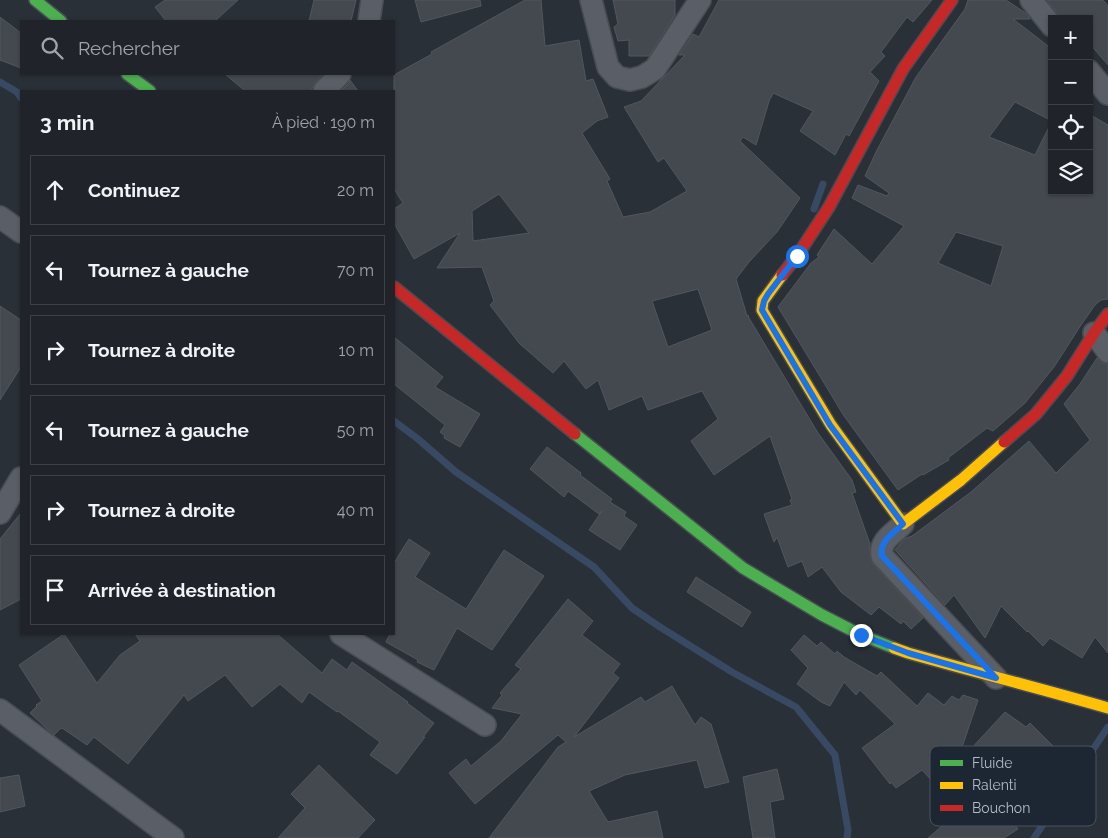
<!DOCTYPE html>
<html lang="fr">
<head>
<meta charset="utf-8">
<style>
  body { margin:0; font-family:Raleway,sans-serif; background:#282c32; color:#f1f3f6 }
  .controls { position:absolute; right:15px; top:15px; display:grid; overflow:hidden; border-radius:0px; box-shadow:0 1px 4px #0004 }
  .controls button { width:45px; height:45px; display:grid; place-items:center; padding:0; border:0; border-bottom:1px solid #3d4147; background:#20242a; color:#f1f3f6; font:25px sans-serif }
  .stop { position:absolute; width:15px; height:15px; margin:-11px; border:4px solid #1a73e8; border-radius:50%; background:#fff }
  .stop.end { background:#1a73e8; border-color:#fff; box-shadow:0 1px 5px #0008 }
  .list { margin:0; padding:0; list-style:none }
  h2 { display:flex; justify-content:space-between; align-items:center; height:65px; margin:0; padding:0 20px; font-size:21px }
  h2 small { font-size:16px; font-weight:400; color:#a2a4a8 }
  .list li { display:grid; grid-template-columns:32px 1fr auto; gap:15px; align-items:center; box-sizing:border-box; height:70px; margin:0 10px 10px; padding:0 10px; border:1px solid #3d4147; border-radius:0px }
  .list b { display:block; font-size:19px; white-space:nowrap }
  .list em { font-size:16px; font-style:normal; color:#a2a4a8 }
  .icon { flex:none; width:28px; height:28px; fill:none; stroke:currentColor; stroke-width:2; stroke-linecap:round; stroke-linejoin:round }
  .map { position:relative; flex:none; width:1108px; height:838px; overflow:hidden }
  .search { position:absolute; background:#20242a; box-shadow:0 1px 4px #0004; left:20px; top:20px; width:375px; height:55px; display:flex; align-items:center; gap:12px; box-sizing:border-box; padding:0 18px; border-radius:0px; color:#a2a4a8; font-size:19px }
  .panel { position:absolute; background:#20242a; box-shadow:0 1px 4px #0004; left:20px; top:90px; width:375px; height:545px; border-radius:0px }
  .map>svg:first-child { display:block }
</style>
</head>
<body>
<div class="map">
<svg width="1108" height="838" viewBox="0 0 1108 838">
  <rect width="100%" height="100%" fill="#2a3038"/>
  <g fill="none" stroke-linecap="round" stroke-linejoin="round">
    <path stroke="#384963" stroke-width="7" d="M0 82 17 92 21 98
      M814 209 823 184
      M394 421 418 439 456 472 594 567 632 608 660 627 732 672 796 707 835 755 848 830 847 838
      M1034 838 1108 727"/>
  </g>
  <path fill="#444950" stroke="#52575f" fill-rule="evenodd" d="M165 0H238L215 21H166L155 7Z
    M314 0H356L351 21H309Z
    M415 0H480L481 6 421 22Z
    M525 0H541L545 46 579 40 586 81 593 79 608 117 597 121 582 133 610 179 607 181 623 217 650 212 687 191 664 158 658 162 624 107 641 101 685 55H679L693 34 699 37 719 0H932L913 22 907 17 881 52 885 56 870 72 879 81 849 136 846 134 835 155 800 131 813 111 773 93 771 98H770L756 145 743 137 740 141 800 198 777 232 749 262 736 279 747 316 748 315 749 318 818 433 852 480 856 492 852 493 870 544V557L873 564 923 618 911 629 903 621 901 624 879 607 871 615 841 592 822 567 808 577 802 561 788 567 777 537 774 542 764 514 792 505 790 500 792 499 770 436 714 475 691 441 718 419 702 391 648 410 642 396 609 410 598 380 586 389 564 361 553 373 519 343 490 305 494 301 482 267 437 268 460 233 414 259 394 223V209L403 203 394 189V75L432 54 431 52ZM499 194 529 233 473 241 472 211ZM698 289 712 330 668 347 652 301Z
    M613 0H675V15L649 56H629V40L618 41 614 27 618 24Z
    M968 0H1006L1027 14 1030 19H1013L1052 49V121L1015 102 989 137 1035 155 1052 121V191H1089V114L1108 125V299L1101 300 1095 305 1081 325 1054 367 1025 403 993 431 987 428 948 458 949 460 923 475 922 474 898 490 844 416 778 307 811 263 819 257 817 255 834 229 872 264 904 226 852 198 858 185 887 196 889 193 865 176 877 150 916 77 965 9ZM956 232 1003 246 991 286 938 263Z
    M1047 0H1103L1108 6V65L1089 43V19H1062Z
    M0 17 21 33V68L0 60Z
    M225 74H323L315 83 312 88V91H245Z
    M350 80 358 91H341L349 83Z
    M0 306 21 320V367L0 400Z
    M394 337 443 377 435 387 480 414 460 447 444 438 445 436 440 432 445 425 394 384Z
    M1097 358 1103 363 1108 364V653L1095 637 1082 658 1050 638 1043 646 1028 631 1027 632 1001 606 985 638 954 595 945 605 895 550 904 539 912 536 971 492 1029 441 1056 473 1090 440 1064 404 1080 384Z
    M547 447 581 473 580 475 612 499 610 502 626 512 624 516 637 525 620 550 589 530 602 511 599 514 568 491 564 497 530 469Z
    M21 513V599L0 610V539Z
    M409 539 430 553 415 577 466 609 504 550 544 576 492 650 457 628 434 670 417 662 418 660 386 642 390 634H394V563Z
    M696 577 751 612 742 627 687 592Z
    M568 599 593 621 582 635 620 664 613 673 619 678 574 737 641 697 645 702 672 686 695 725 701 717 711 724 729 782 705 788 697 760 625 775 589 791 608 822 657 811 663 838H489L558 747 566 742 558 735 475 804 449 773 466 759 471 766 501 741 522 714 492 708 502 695 500 693 521 669 515 665Z
    M64 634 97 683 120 655 140 641 135 634H277L322 673 332 659 347 670 352 662 408 702 407 703 434 723 423 737H425L397 774 370 755 380 742 338 711 337 712 309 692 302 703 280 684 252 707 225 675 188 701 184 695 128 764 94 737 87 745 62 728 60 729 54 735 46 728 30 713 37 706 36 705 42 701 19 665Z
    M804 635 817 646 821 642 835 654 837 651 844 657 877 676 881 672 917 706 928 693 944 705 952 696 959 700 963 695 978 700 956 765 1005 712 1026 727 1030 723 1053 746 1017 784 1031 805 1011 819 1018 829 1004 838H928L960 811 922 770 896 788 891 782 890 784 862 748 895 724 860 690 856 695 844 682 830 706 821 702 797 684 808 668 791 650Z
    M319 765 375 820 358 838H278L305 808 291 794Z
    M777 769 784 799 770 802 775 838H753L743 777Z
    M19 775 25 806 0 812V778Z"/>
  <g fill="none" stroke-linecap="round" stroke-linejoin="round">
    <defs>
      <path id="street" d="M591 0 608 67 617 77 630 80 642 77 655 69 700 0
        M1031 0 1052 26
        M369 21 372 0
        M1089 71 1108 94
        M324 91 340 74
        M0 217 21 232
        M1094 333 1108 352
        M0 513 21 478
        M903 524C893 534 879 541 882 556L996 678
        M341 634 485 725
        M0 710 173 838"/>
      <path id="fast" d="M35 0 61 21
        M127 74 150 91
        M575 434 743 568 822 615 861 635 894 648"/>
      <path id="slow" d="M782 275 763 301 762 310 831 425 903 524 961 480 1004 442
        M894 648 908 653C975 672 1042 689 1108 708"/>
      <path id="jam" d="M782 275 797 256 829 207 903 69 952 0
        M394 287 575 434
        M1004 442 1036 414 1067 376 1094 333 1108 314"/>
    </defs>
    <use href="#street" stroke="#484c53" stroke-width="24"/>
    <use href="#fast" stroke="#484c53" stroke-width="14"/>
    <use href="#slow" stroke="#484c53" stroke-width="14"/>
    <use href="#jam" stroke="#484c53" stroke-width="14"/>
    <use href="#street" stroke="#5a5e66" stroke-width="21"/>
    <use href="#fast" stroke="#4caf50" stroke-width="11"/>
    <use href="#slow" stroke="#ffc107" stroke-width="11"/>
    <use href="#jam" stroke="#c62828" stroke-width="11"/>
  </g>
  <g fill="none" stroke-linecap="round" stroke-linejoin="round">
    <path stroke="#1a73e8" stroke-width="6" d="M797 256 768 294 764 301 762 310 830 425 903 524C893 534 879 541 882 556L996 678 908 653 861 635"/>
  </g>
  <rect x="930" y="746" width="166" height="80" rx="8" fill="#1d2633" stroke="#4a5360" stroke-width="1"/>
  <rect x="940" y="760" width="23" height="6" fill="#4caf50"/>
  <rect x="940" y="782" width="23" height="7" fill="#ffc107"/>
  <rect x="940" y="805" width="23" height="6" fill="#c62828"/>
  <g font-size="14" fill="#b4bcc9">
    <text x="972" y="768">Fluide</text>
    <text x="972" y="790">Ralenti</text>
    <text x="972" y="813">Bouchon</text>
  </g>
</svg>
<div class="controls">
<button>+</button>
<button>−</button>
<button><svg class="icon" aria-label="locate" viewBox="0 0 24 24"><circle cx="12" cy="12" r="6"/><path d="M12 2v4M12 18v4M2 12h4M18 12h4"/></svg></button>
<button><svg class="icon" aria-label="layers" viewBox="0 0 24 24"><path d="M12 4l9 5-9 5-9-5zM3 14l9 5 9-5"/></svg></button>
</div>
<div class="stop" style="left:797px;top:256px"></div>
<div class="stop end" style="left:861px;top:635px"></div>
<div class="search"><svg class="icon" aria-label="search" viewBox="0 0 24 24"><circle cx="10" cy="10" r="6"/><path d="M15 15l6 6"/></svg>Rechercher</div>
<section class="panel">
<h2>3 min<small>À pied · 190 m</small></h2>
<ul class="list">
<li><svg class="icon" aria-label="ahead" viewBox="0 0 24 24"><path d="M12 20V5M6 11l6-6 6 6"/></svg><div><b>Continuez</b></div><em>20 m</em></li>
<li><svg class="icon" aria-label="left" viewBox="0 0 24 24"><path d="M17 20v-9H6M10 6l-5 5 5 5"/></svg><div><b>Tournez à gauche</b></div><em>70 m</em></li>
<li><svg class="icon" aria-label="right" viewBox="0 0 24 24"><path d="M7 20v-9h11M14 6l5 5-5 5"/></svg><div><b>Tournez à droite</b></div><em>10 m</em></li>
<li><svg class="icon" aria-label="left" viewBox="0 0 24 24"><path d="M17 20v-9H6M10 6l-5 5 5 5"/></svg><div><b>Tournez à gauche</b></div><em>50 m</em></li>
<li><svg class="icon" aria-label="right" viewBox="0 0 24 24"><path d="M7 20v-9h11M14 6l5 5-5 5"/></svg><div><b>Tournez à droite</b></div><em>40 m</em></li>
<li><svg class="icon" aria-label="arrive" viewBox="0 0 24 24"><path d="M6 21V4h12l-3 4 3 4H6"/></svg><div><b>Arrivée à destination</b></div></li>
</ul>
</section>
</div>
</body>
</html>
